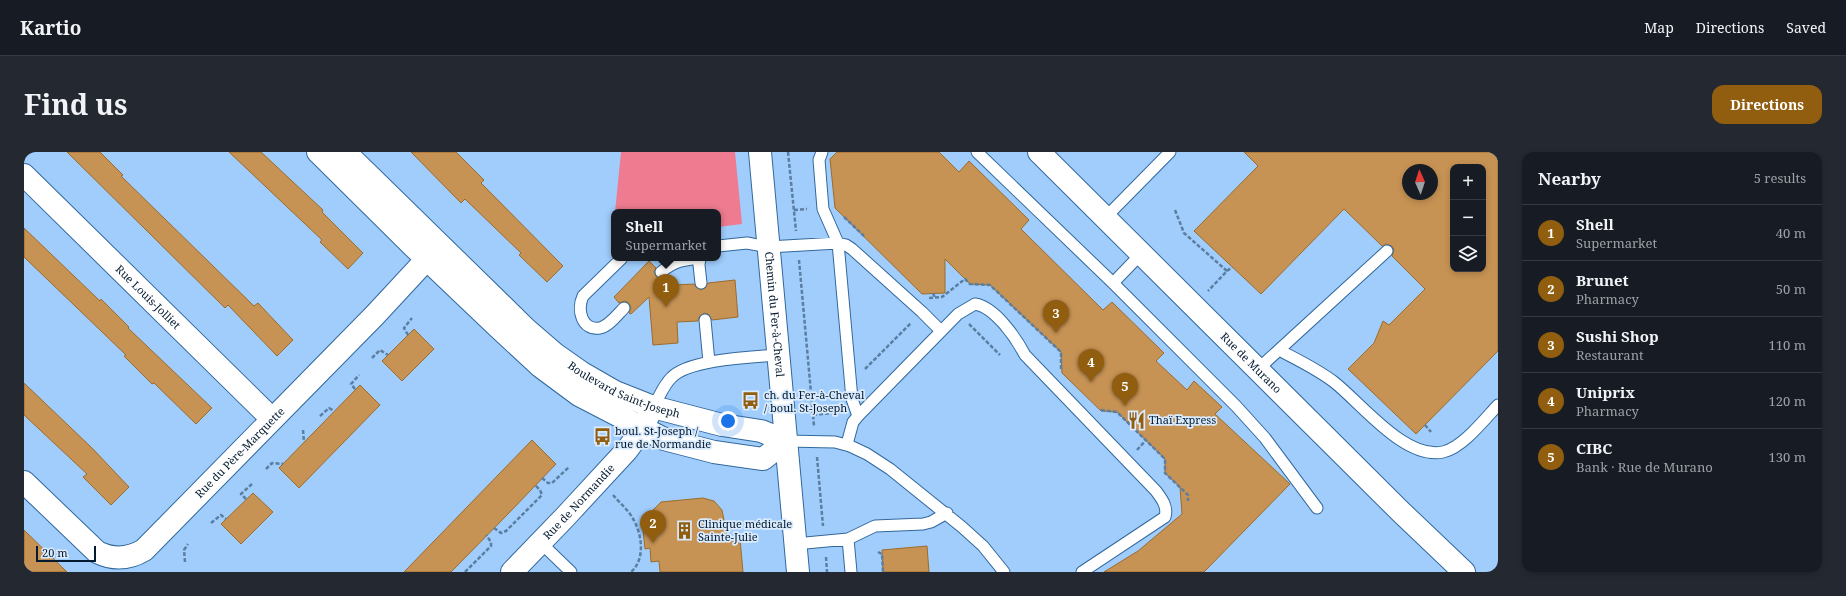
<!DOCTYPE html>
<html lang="en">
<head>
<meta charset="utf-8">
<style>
  body { margin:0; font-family:"Noto Serif",serif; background:#242831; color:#f1f3f6 }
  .controls { position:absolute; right:12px; top:12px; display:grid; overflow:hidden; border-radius:8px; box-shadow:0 2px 6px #0003 }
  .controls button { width:36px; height:36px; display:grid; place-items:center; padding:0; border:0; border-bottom:1px solid #363941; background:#171b24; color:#f1f3f6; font:20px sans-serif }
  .compass { position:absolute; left:1378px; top:12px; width:36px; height:36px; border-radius:50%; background:#171b24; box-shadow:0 2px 6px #0003; rotate:357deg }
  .scale { position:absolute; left:12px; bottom:10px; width:60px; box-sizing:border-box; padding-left:4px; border:2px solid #041a30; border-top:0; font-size:11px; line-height:14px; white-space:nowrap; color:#041a30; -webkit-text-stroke:3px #daebfd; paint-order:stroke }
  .you { position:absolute; left:704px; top:269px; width:14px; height:14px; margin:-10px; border:3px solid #fff; border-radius:50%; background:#1a73e8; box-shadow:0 0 0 6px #1a73e833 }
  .badge { display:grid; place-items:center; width:26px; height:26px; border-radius:50%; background:#915d0f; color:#fff; font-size:13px; font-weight:700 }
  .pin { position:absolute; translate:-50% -33px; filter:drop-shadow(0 1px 2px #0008) }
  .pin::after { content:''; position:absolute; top:21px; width:14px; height:12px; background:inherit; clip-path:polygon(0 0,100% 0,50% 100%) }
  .popup { position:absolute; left:587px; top:57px; width:110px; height:52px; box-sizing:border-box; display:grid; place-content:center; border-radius:8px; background:#171b24; filter:drop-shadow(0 1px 3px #0005); font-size:13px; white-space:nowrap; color:#9ea1a6 }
  .popup b { font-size:15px; color:#f1f3f6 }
  .popup::after { content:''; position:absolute; left:50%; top:100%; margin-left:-8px; border:8px solid transparent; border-top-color:#171b24 }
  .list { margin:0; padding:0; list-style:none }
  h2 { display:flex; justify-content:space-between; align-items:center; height:52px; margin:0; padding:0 16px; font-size:17px }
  h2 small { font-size:13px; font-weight:400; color:#9ea1a6 }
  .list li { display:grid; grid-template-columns:26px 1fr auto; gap:12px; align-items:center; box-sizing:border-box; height:56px; padding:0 16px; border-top:1px solid #363941 }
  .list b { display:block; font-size:15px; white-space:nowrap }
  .list p { margin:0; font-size:13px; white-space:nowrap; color:#9ea1a6 }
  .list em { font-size:13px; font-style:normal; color:#9ea1a6 }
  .icon { flex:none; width:22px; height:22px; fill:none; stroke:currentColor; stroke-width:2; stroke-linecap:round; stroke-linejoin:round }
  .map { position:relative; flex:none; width:1474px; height:420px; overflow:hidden; border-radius:12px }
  header { display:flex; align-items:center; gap:24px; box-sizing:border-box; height:56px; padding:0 20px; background:#171b24; border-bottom:1px solid #363941 }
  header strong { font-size:19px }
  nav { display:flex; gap:22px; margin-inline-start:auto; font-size:14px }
  .intro { display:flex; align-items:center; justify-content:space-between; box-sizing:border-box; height:96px; padding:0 24px }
  h1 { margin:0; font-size:28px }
  .button { padding:10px 18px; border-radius:12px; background:#915d0f; color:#fff; font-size:14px; font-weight:700 }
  main { display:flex; gap:24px; padding:0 24px }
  aside { flex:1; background:#171b24; border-radius:12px; box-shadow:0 2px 6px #0003 }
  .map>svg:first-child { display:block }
</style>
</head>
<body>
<header>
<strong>Kartio</strong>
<nav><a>Map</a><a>Directions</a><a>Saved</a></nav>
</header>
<div class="intro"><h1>Find us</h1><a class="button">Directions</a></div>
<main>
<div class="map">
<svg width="1474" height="420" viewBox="0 0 1474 420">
  <rect width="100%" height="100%" fill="#a0cdfc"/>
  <path fill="#ee7b90" d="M597 0H711L718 72 694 75V60H591Z"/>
  <path fill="#c79354" stroke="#9d6b2a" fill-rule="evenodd" d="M43 0H76L99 23 97 24 188 113 230 154 234 151 269 188 253 204 204 153 201 156Z
    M205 0H237L299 58 298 60 339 101 324 117 296 90 298 88Z
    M387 0H432L460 28 457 31 539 114 523 130 495 103 497 101 441 47 437 51Z
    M813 0H915L935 20 945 9 1005 68 997 77 1079 158 1088 150 1140 201 1132 209 1163 238 1170 229 1198 255 1191 262 1266 332 1180 420H1080L1114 399 1158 362 1156 335 1141 321V307L1093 260 1077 259 1038 221 1037 200 966 133 946 132 921 107V141L898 142 811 56 806 7Z
    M1220 0H1474V199L1392 282 1324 217 1350 191 1359 169 1365 173 1401 137 1368 104 1370 98 1368 94 1362 92 1358 94 1320 57 1237 142 1170 79 1234 14ZM1429 15H1459V117H1429ZM1384 18H1408V42H1384Z
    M0 76 76 149 77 147 105 175 104 176 188 256 172 272 130 231 128 232 100 204 102 203 0 105Z
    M625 109 632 116 630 120 632 124 637 127 642 125 650 133 670 132 672 135 677 138 681 136 684 131 711 128 714 165 688 168 684 162 680 161 675 165 674 169 653 170 654 191 629 193 625 145 607 162 605 161 607 157 605 151 601 149 595 151 590 145Z
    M390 177 410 197 378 229 358 209Z
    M0 231 68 296 105 335 87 353 59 325 63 322 0 263Z
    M336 233 356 253 275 336 255 316Z
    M508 288 532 312 484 362 427 420H380Z
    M229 341 249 360 217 392 197 372Z
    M679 346 690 349 698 358 704 388 716 387 719 420H636L635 409 627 410 626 396 621 397 618 369 637 350Z
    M0 378 43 420H0Z
    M903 394 905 420H859L858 398Z"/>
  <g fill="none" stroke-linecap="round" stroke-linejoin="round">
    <defs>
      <path id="lane" d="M798 0 795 8 799 57 814 91 822 93 828 97 898 160 917 179
        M953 0 1089 131 1212 254 1241 286 1293 356
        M1081 66 1146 0
        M694 94 723 91 744 95 814 91 828 247 834 264
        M598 106 559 144C553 157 557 179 576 176 585 174 594 162 600 156
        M676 106 675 113 677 131
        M637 120C651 109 658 108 676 106
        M1089 131 1117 102
        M681 168 685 210
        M1255 198C1274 208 1293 217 1310 230 1338 252 1381 308 1419 300 1438 296 1460 268 1474 253
        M1233 218 1363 99
        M629 255C635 246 639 234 647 226 664 207 729 205 754 203
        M762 289 811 290 826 294 843 302 866 317 938 375 959 394 980 420
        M823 292 829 270 834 264 934 162 951 152C971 155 992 186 1001 203L1132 339C1138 347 1144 355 1141 365L1058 420
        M824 387 851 374 899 372 907 370 923 361
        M517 391 547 420
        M771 392 824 387 827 420"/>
      <g id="street">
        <path id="s1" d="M0 23 248 267"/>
        <path id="s2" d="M0 330 73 400C89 408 105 407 120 398L351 163 415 94"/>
        <path id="s3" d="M488 420 542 364 603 298 614 283 629 255"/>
      </g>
      <g id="secondary">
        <path d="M294 0 392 97 474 175 516 214 555 243 640 287 690 300 739 307 762 289"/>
        <path id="s4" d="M321 0 502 177 531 202 558 221 591 240 629 255 698 273 737 279 762 289"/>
        <path id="s5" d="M736 0 774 420"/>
        <path id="s6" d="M1015 0 1377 360 1440 420"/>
      </g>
    </defs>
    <use href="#lane" stroke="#31689c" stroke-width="13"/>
    <use href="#street" stroke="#31689c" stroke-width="24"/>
    <use href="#secondary" stroke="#31689c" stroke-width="24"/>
    <path stroke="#5b7ea1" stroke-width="2.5" stroke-dasharray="4 2" stroke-linecap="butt" d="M764 0 772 79
      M770 58 783 57
      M1151 58 1160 81 1203 119 1184 139
      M820 65 840 84
      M775 108 790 274
      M1203 119 1208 115
      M909 141 911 146
      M905 146 918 145 941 127 946 132 966 133 1037 200V218
      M945 172 976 203
      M384 183 380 176 388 166
      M348 206 356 198 364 203
      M841 217 887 171
      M331 237 327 232 335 223
      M1077 258 1093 260 1141 307V321L1164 343V349
      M789 263 816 260
      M296 264 305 256 310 259
      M1401 273 1407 280
      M279 278 280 290
      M1113 298 1122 288
      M793 305 799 374
      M242 317 248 311 259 312
      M518 326 524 331H528L545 315
      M589 343C595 350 603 357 608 365 618 381 622 407 607 420
      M222 347 217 342 228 332
      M187 371 197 363 202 367
      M470 376 477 381 482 379 518 343 516 338 511 333
      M854 400 858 402 859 420
      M802 405 803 420
      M161 410 160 398 164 392
      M441 420 467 394V390L462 383"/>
    <use href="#lane" stroke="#fff" stroke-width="11"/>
    <use href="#street" stroke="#fff" stroke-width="22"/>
    <use href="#secondary" stroke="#fff" stroke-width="22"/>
  </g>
  <defs>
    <symbol id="bus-bare" viewBox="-9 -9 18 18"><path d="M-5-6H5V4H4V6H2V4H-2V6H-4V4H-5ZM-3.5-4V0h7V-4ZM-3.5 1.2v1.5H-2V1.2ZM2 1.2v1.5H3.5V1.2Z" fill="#915d0f" stroke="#daebfd" stroke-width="2.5" paint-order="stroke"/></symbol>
    <symbol id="restaurant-bare" viewBox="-9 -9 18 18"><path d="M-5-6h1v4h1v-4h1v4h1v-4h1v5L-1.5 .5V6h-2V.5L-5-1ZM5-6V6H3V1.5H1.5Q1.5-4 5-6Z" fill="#915d0f" stroke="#daebfd" stroke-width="2.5" paint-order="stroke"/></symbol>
    <symbol id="building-bare" viewBox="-9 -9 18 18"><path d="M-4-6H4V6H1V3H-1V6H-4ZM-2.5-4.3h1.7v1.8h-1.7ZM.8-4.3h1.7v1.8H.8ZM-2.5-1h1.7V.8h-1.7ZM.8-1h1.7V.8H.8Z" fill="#915d0f" stroke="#daebfd" stroke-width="2.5" paint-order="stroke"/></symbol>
  </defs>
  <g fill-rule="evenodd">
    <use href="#bus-bare" x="714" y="236" width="25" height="25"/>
    <use href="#restaurant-bare" x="1100" y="256" width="25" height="25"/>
    <use href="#bus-bare" x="566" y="272" width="25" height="25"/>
    <use href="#building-bare" x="648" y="366" width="25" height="25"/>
  </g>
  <g text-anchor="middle" stroke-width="3.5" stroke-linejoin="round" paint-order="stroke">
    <g font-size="11" fill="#041a30" stroke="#daebfd">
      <text dy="4" stroke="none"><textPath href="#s1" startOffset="174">Rue Louis-Jolliet</textPath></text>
      <text dy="4" stroke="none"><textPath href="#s5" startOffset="163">Chemin du Fer-à-Cheval</textPath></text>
      <text dy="4" stroke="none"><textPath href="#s6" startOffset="299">Rue de Murano</textPath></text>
      <text dy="4" stroke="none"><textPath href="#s4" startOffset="370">Boulevard Saint-Joseph</textPath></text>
      <text dy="4" stroke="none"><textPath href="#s2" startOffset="287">Rue du Père-Marquette</textPath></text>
      <text dy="4" stroke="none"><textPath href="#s3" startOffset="97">Rue de Normandie</textPath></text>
    </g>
    <g font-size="11" fill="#041a30" stroke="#daebfd" text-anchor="start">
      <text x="740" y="247">ch. du Fer-à-Cheval<tspan x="740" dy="13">/ boul. St-Joseph</tspan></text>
      <text x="1125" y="272">Thaï Express</text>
      <text x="591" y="283">boul. St-Joseph /<tspan x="591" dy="13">rue de Normandie</tspan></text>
      <text x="674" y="376">Clinique médicale<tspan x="674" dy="13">Sainte-Julie</tspan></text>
    </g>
  </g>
</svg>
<div class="controls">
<button>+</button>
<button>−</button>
<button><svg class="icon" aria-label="layers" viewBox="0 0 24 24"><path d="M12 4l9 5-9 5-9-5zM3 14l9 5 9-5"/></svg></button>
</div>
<svg class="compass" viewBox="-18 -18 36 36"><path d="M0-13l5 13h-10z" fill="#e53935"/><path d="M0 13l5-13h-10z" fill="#9ea1a6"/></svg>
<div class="scale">20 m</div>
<div class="you"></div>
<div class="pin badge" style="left:642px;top:155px">1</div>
<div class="popup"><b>Shell</b>Supermarket</div>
<div class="pin badge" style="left:629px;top:391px">2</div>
<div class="pin badge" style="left:1032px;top:181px">3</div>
<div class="pin badge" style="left:1067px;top:230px">4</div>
<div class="pin badge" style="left:1101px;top:254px">5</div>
</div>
<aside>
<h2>Nearby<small>5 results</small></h2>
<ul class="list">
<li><span class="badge">1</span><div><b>Shell</b><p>Supermarket</p></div><em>40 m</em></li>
<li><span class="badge">2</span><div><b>Brunet</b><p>Pharmacy</p></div><em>50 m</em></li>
<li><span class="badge">3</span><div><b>Sushi Shop</b><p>Restaurant</p></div><em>110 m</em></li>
<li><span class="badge">4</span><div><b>Uniprix</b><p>Pharmacy</p></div><em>120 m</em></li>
<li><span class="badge">5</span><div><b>CIBC</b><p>Bank · Rue de Murano</p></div><em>130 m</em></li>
</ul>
</aside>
</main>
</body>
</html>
